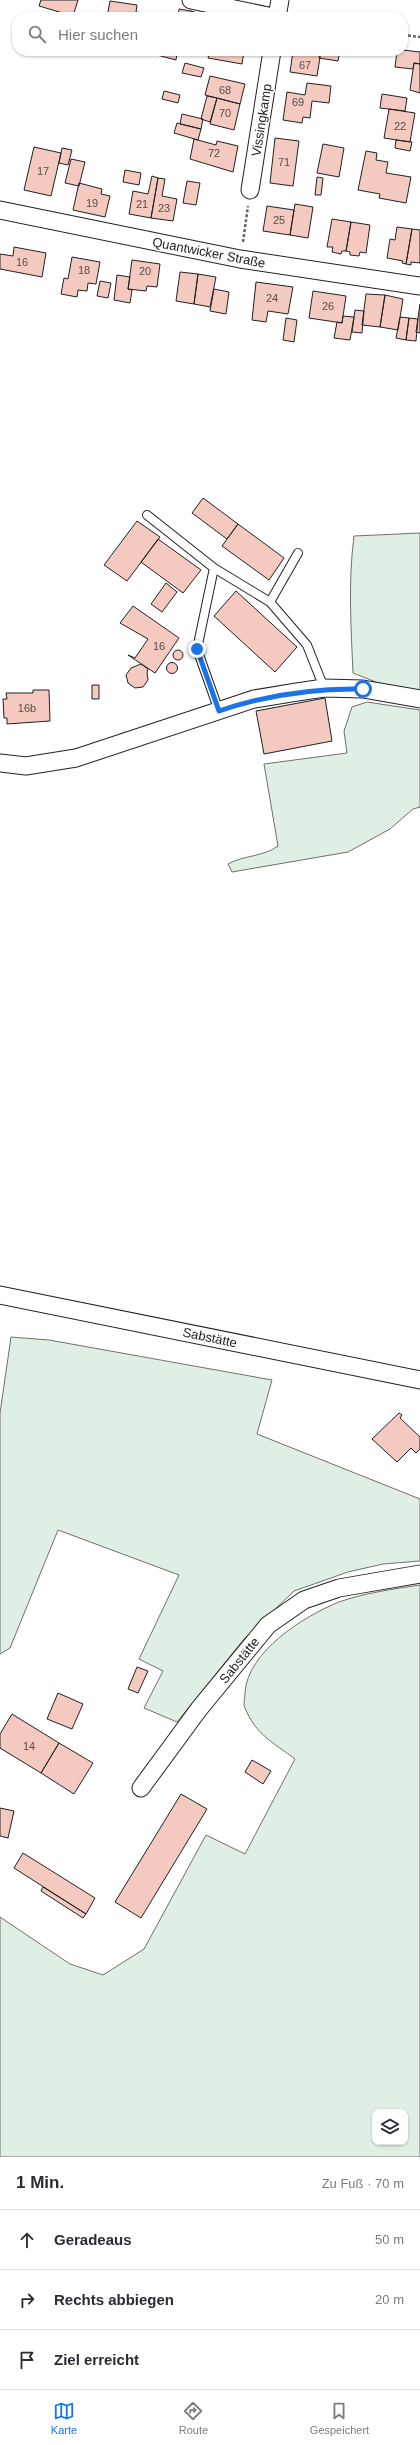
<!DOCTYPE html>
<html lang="de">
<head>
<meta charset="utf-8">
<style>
  body { margin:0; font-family:Helvetica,sans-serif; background:#f7f7f7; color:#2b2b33 }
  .controls { position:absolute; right:12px; bottom:12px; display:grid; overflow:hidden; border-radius:8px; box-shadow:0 1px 3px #0004 }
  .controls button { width:36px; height:36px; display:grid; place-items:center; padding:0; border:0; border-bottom:1px solid #e1e1e2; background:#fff; color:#2b2b33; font:20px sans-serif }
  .stop { position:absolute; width:12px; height:12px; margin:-9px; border:3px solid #1a73e8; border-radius:50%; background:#fff }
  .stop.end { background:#1a73e8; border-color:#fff; box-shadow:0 1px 4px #0008 }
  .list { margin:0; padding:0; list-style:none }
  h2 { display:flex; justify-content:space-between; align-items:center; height:52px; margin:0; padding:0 16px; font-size:17px }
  h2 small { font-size:13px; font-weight:400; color:#7c7c81 }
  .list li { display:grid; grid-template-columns:26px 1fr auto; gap:12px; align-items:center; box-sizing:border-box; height:60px; padding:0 16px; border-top:1px solid #e1e1e2 }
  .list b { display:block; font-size:15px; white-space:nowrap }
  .list em { font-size:13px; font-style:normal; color:#7c7c81 }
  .icon { flex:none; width:22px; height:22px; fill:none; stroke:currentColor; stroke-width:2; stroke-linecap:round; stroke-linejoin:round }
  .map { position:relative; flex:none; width:420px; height:2157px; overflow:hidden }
  .search { position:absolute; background:#fff; box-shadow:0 1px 3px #0004; left:12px; right:12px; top:12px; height:44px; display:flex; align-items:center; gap:10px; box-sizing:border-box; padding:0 14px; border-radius:16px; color:#7c7c81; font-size:15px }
  .sheet { height:232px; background:#fff }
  nav { display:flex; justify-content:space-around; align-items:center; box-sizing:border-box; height:56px; border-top:1px solid #e1e1e2; background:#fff; font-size:11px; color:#7c7c81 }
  nav a { display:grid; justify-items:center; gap:2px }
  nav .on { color:#1a73e8 }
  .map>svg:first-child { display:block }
</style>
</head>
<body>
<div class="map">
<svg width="420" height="2157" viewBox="0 0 420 2157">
  <rect width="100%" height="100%" fill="#fff"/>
  <path fill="#e0efe3" stroke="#6f6f6f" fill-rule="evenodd" d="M420 533V691L381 684 353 673C351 627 348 582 354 536Z
    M367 702 420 710V807L413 809 390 829 348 852 232 872 228 864C244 855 263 857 278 846L264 764 347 753 344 731 352 707Z
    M11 1337 49 1340 272 1380 257 1434 420 1499V1561L383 1564 348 1572 294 1591 244 1639 177 1722 144 1708 163 1671 139 1659 179 1575 58 1530 10 1648 0 1654V1413Z
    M420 1585V2157H0V1917L70 1964 103 1975 144 1949 206 1835 245 1854 295 1759C274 1743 256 1735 245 1708 243 1704 245 1698 245 1693 247 1652 304 1616 339 1602 364 1593 394 1589 420 1585ZM375 2112H405V2142H375Z"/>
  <path fill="#f3c9c0" stroke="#222" d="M41 0H78L73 16 39 6Z
    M110 1 137 5 136 12 143 13 142 17H107Z
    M179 9 191 11 190 17H178Z
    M191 11 211 17H190Z
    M403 50 420 52V64L414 63 413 69 395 67 397 51Z
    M158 51H174L177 53 176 60 157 55Z
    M210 51H244L242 64 208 58Z
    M293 51H321L317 76 290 72Z
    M321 51H340L338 61 319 58Z
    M185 63 204 68 201 77 182 73Z
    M414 63 420 64V93L410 90Z
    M210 76 245 84 240 104 205 95Z
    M307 83 331 86 329 103 312 101 310 118 303 117 302 123 283 120 287 92 305 95Z
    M164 91 180 95 178 103 162 99Z
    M382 94 407 98 405 111 380 108Z
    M207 96 217 98 210 122 201 119Z
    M217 98 240 104 234 130 210 124Z
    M389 109 415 113 410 142 384 138Z
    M182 114 203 119 201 129 180 124Z
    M177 123 201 129 198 140 174 133Z
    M275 138 299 141 293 186 270 183Z
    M194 139 216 145 217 141 238 146 233 172 190 159Z
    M396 140 412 142 410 151 395 148Z
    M323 144 344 148 339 177 317 173Z
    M34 147 61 153 51 196 24 190Z
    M62 148 72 150 68 165 59 163Z
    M366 151 377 153 376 160 388 162 386 173 411 177 406 203 379 198 380 194 358 190Z
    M71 159 85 162 79 186 65 183Z
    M125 170 141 173 139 185 123 182Z
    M152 176 158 178 151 218 129 214 133 191 148 194Z
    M317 177 323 178 321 195H315Z
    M158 178 165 179 162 196 177 199 173 221 151 218Z
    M187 181 200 183 196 205 183 203Z
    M79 183 102 189 101 194 110 196 105 217 73 210Z
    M295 204 313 207 308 238 290 235Z
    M267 206 294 210 290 235 263 231Z
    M332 219 351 222 346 251H342L341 254 332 252 333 247H327Z
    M351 222 370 225 366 253 360 252 359 256 350 255V252L346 251Z
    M397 227 412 229 406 264 402 263 403 261 387 258 390 239 395 240Z
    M412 229 420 230V263L411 262V265L406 264Z
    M14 247 46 253 42 277 0 269V254L13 256Z
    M72 257 100 262 96 284 88 283 87 291 78 290 77 297 61 294 64 278 68 279Z
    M132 260 160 264 157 287 147 286 146 291 128 289Z
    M180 272 198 274 194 304 176 301Z
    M198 274 216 277 210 307 194 304Z
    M117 275 130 277 128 289 132 290 130 303 114 300Z
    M100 281 111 283 108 298 97 296Z
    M256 282 293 287 288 314 268 311 266 322 252 320Z
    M214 289 229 292 226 314 210 311Z
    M313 291 346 296 342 323 309 318Z
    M366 294 385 295 380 327 362 325Z
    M385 295 403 299 398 330 380 327Z
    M420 304V333L416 332Z
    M355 310 364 311 362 333 352 332Z
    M343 316 354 317 350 340 334 338 337 322 342 323Z
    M400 317 409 318 406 340 396 338Z
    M286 318 297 320 294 342 283 340Z
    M409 318 418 319 416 341 406 340Z
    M203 498 238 524 227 539 192 513Z
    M137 521 160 537 127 581 104 565Z
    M238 524 284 558 269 580 222 546Z
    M158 539 201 570 183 593 141 562Z
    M166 583 177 592 162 612 151 604Z
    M236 591 297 647 275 672 214 616Z
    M133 606 179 638 155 673 128 655 135 658 148 639 120 623Z
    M173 655a5 5 0 1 1 10 0a5 5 0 1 1-10 0Z
    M166.5 668a5.5 5.5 0 1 1 11 0a5.5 5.5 0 1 1-11 0Z
    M141 664 148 669 147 672 148 680 143 687 135 688 128 683 126 675 131 668Z
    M92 685H99V699H92Z
    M33 690H49L50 721 7 724V718H4L3 699H7L6 693H33Z
    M325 698 332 741 264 754 256 711Z
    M399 1413 402 1415 400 1418 420 1437V1449L416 1453 411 1448 397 1462 372 1439Z
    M137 1667 148 1671 138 1693 128 1689Z
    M58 1693 83 1704 72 1729 47 1719Z
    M12 1714 59 1743 41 1773 0 1748V1734Z
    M59 1743 93 1763 74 1794 41 1773Z
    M252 1760 271 1771 263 1784 245 1772Z
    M181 1794 207 1809 141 1918 115 1902Z
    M0 1808 14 1811 8 1838 0 1836Z
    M23 1853 95 1898 86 1914 14 1868Z
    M43 1887 86 1914 83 1918 41 1891Z"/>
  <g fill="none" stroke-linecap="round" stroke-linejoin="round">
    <defs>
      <path id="service" d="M147 515 214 568 197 649 219 711
        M214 568 270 602 307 645 324 688
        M270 602 298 553"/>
      <path id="minor" d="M191 0 273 17
        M277 17 280 0
        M250 190 272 51
        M0 210 240 259 420 286
        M0 763 26 766 76 758 254 699 297 692 324 688 363 689 420 699
        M0 1295 420 1380
        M141 1788 199 1709 268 1625 304 1600 339 1588 420 1574"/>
    </defs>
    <use href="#service" stroke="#222" stroke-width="10"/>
    <use href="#minor" stroke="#222" stroke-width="19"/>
    <path stroke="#646464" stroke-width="2.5" stroke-dasharray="3 2" stroke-linecap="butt" d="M403 35 420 37
      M243 242 248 206"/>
    <use href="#service" stroke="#fff" stroke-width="8"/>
    <use href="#minor" stroke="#fff" stroke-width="17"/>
  </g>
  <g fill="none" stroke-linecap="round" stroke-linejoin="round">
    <path stroke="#1a73e8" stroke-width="5" d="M197 649 219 711C266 695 313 688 363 689"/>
  </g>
  <g text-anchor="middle" stroke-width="3" stroke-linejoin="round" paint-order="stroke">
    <g font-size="11" fill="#564c4a">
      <text x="305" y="69">67</text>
      <text x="225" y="94">68</text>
      <text x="298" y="106">69</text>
      <text x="225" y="117">70</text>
      <text x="400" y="130">22</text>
      <text x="214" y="157">72</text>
      <text x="284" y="166">71</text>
      <text x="43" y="175">17</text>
      <text x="92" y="207">19</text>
      <text x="142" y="208">21</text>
      <text x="164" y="212">23</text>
      <text x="279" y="224">25</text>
      <text x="22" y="266">16</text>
      <text x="84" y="274">18</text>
      <text x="145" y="275">20</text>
      <text x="272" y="302">24</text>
      <text x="328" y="310">26</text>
      <text x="159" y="650">16</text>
      <text x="27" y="712">16b</text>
      <text x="29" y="1750">14</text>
    </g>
    <g font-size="13" fill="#222" stroke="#fff">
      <text transform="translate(261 120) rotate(-81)" y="5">Vissingkamp</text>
      <text transform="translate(209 252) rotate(11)" y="5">Quantwicker Straße</text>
      <text transform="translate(210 1337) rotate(12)" y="5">Sabstätte</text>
      <text transform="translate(239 1660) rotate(-51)" y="5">Sabstätte</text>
    </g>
  </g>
</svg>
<div class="controls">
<button><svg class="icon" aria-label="layers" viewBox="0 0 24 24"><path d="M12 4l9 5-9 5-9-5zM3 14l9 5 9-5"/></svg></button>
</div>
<div class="stop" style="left:363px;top:689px"></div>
<div class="stop end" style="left:197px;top:649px"></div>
<div class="search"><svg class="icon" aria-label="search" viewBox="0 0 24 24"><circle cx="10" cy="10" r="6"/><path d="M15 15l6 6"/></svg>Hier suchen</div>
</div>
<section class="sheet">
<h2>1 Min.<small>Zu Fuß · 70 m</small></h2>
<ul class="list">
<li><svg class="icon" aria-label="ahead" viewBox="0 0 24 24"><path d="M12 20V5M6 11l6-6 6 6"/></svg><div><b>Geradeaus</b></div><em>50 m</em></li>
<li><svg class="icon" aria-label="right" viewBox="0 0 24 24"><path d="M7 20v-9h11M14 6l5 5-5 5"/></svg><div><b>Rechts abbiegen</b></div><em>20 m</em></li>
<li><svg class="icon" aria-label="arrive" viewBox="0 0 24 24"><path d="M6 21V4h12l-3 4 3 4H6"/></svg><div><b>Ziel erreicht</b></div></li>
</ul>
</section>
<nav>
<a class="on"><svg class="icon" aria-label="map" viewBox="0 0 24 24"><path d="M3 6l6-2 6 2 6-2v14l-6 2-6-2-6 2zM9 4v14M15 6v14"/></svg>Karte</a>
<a><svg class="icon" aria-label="directions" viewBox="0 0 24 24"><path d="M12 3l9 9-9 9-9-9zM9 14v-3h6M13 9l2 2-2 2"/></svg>Route</a>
<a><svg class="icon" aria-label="saved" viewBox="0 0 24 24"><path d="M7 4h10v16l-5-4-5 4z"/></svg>Gespeichert</a>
</nav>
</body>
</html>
